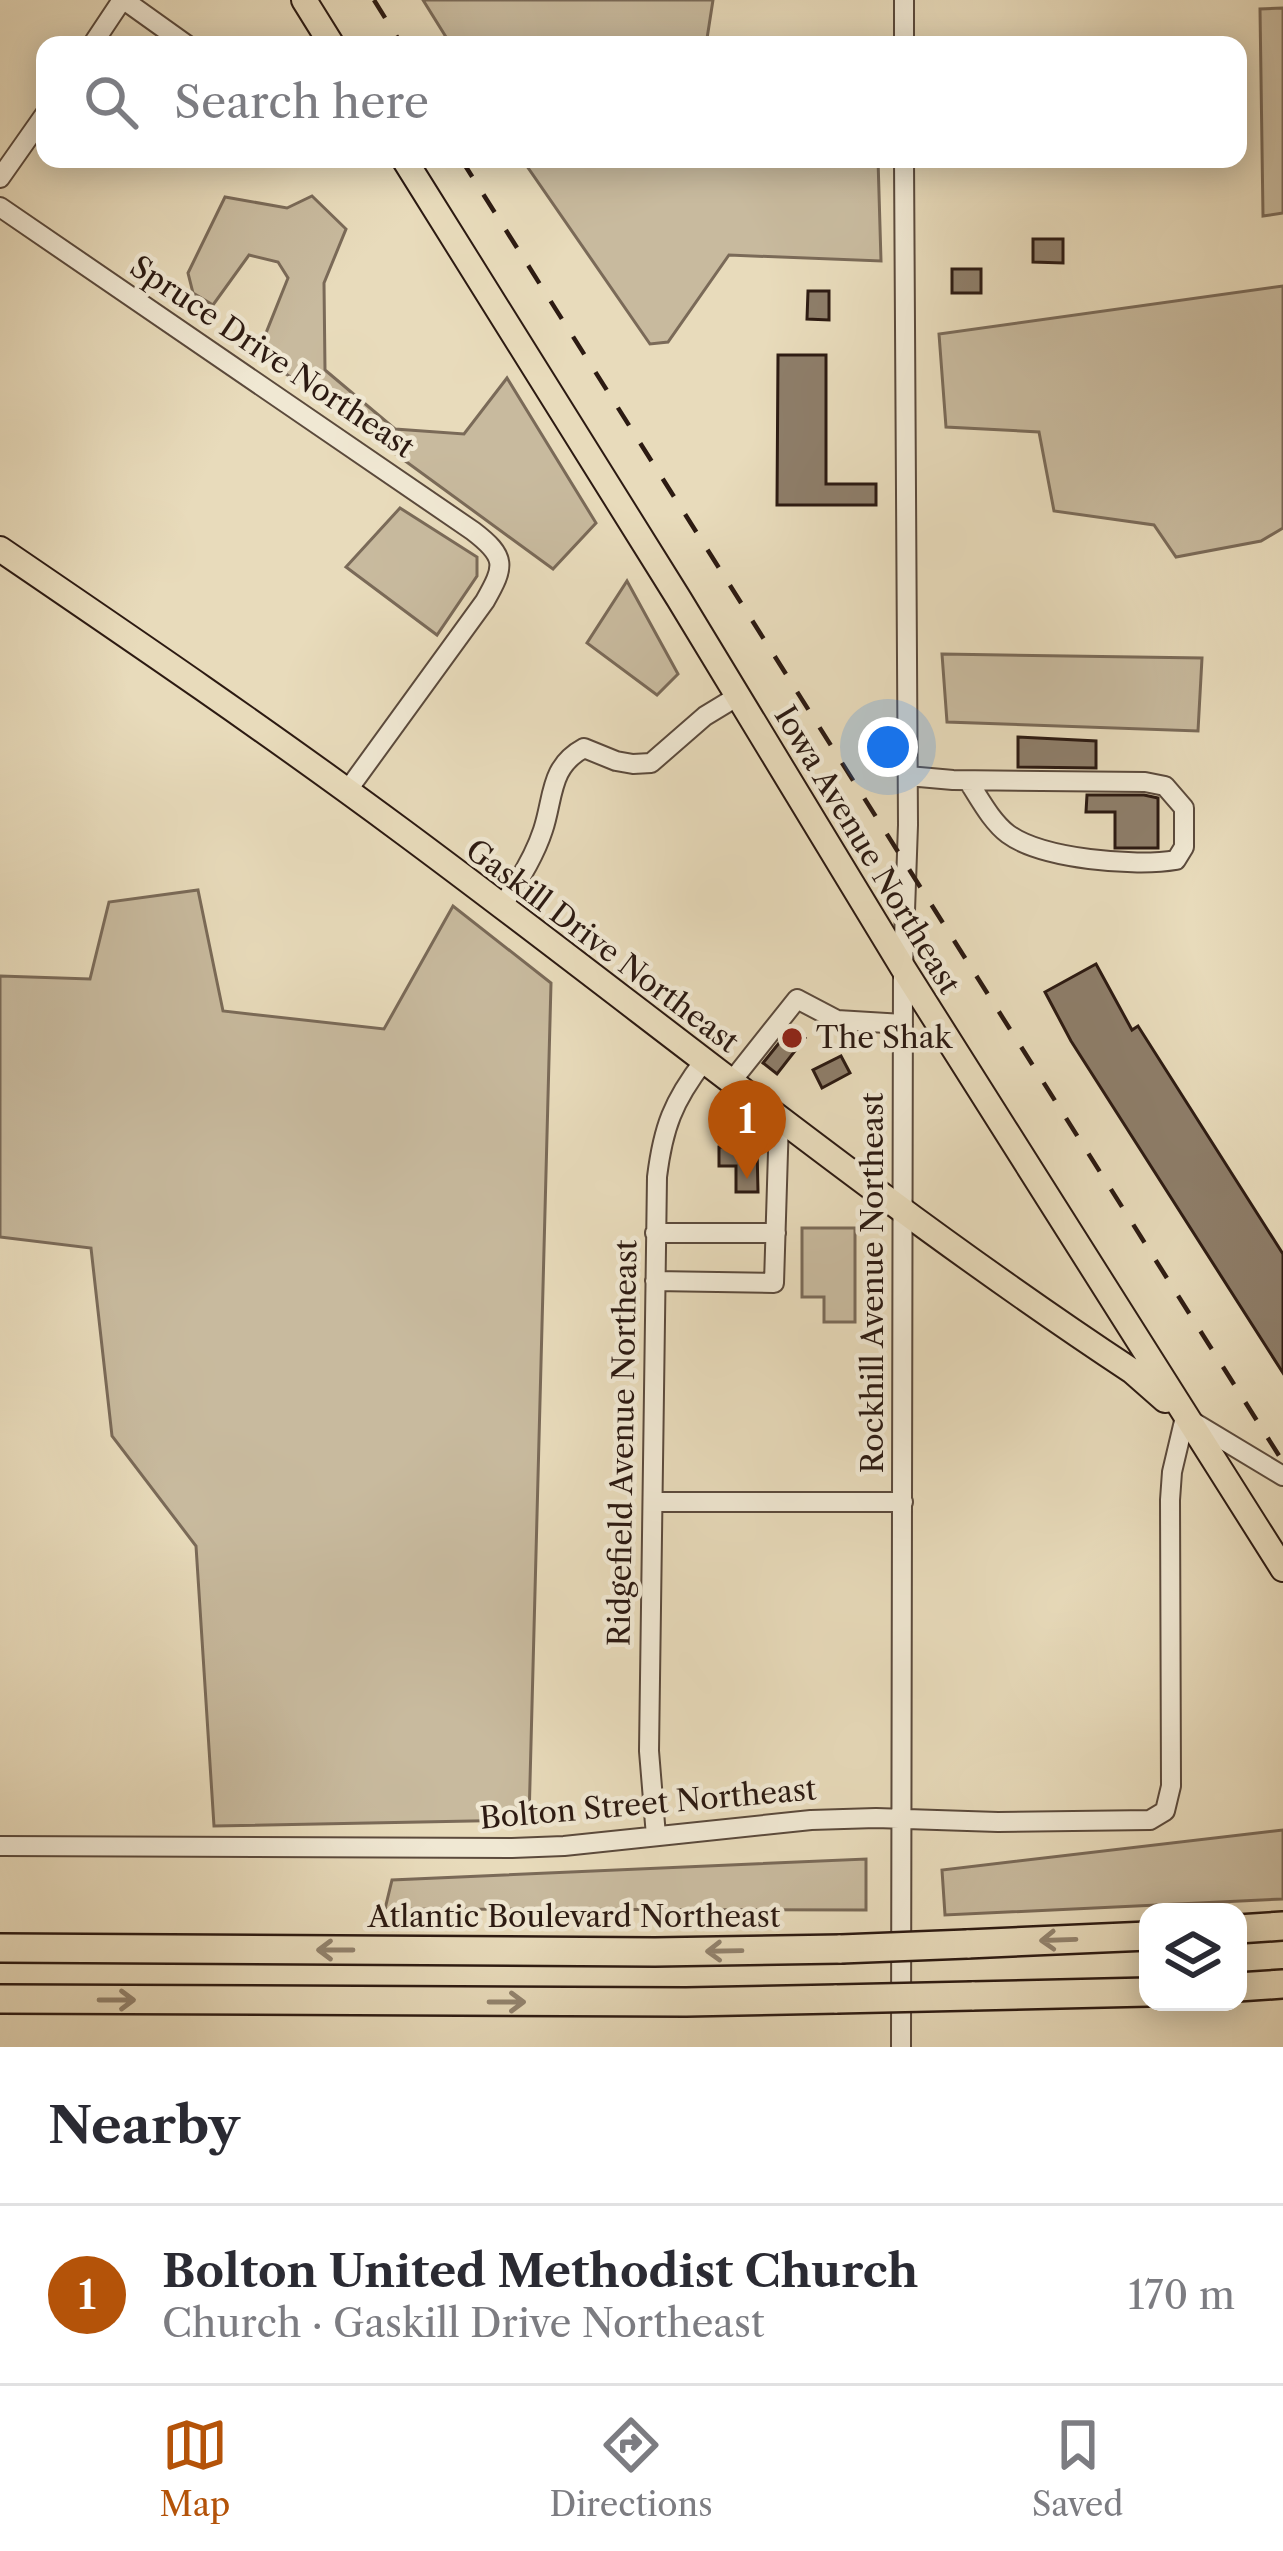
<!DOCTYPE html>
<html lang="en">
<head>
<meta charset="utf-8">
<style>
  body { margin:0; font-family:"Libre Caslon Text",serif; background:#f7f7f7; color:#2b2b33 }
  .controls { position:absolute; right:36px; bottom:36px; display:grid; overflow:hidden; border-radius:24px; box-shadow:0 6px 30px #0003 }
  .controls button { width:108px; height:108px; display:grid; place-items:center; padding:0; border:0; border-bottom:3px solid #e1e1e2; background:#fff; color:#2b2b33; font:60px sans-serif }
  .you { position:absolute; left:888px; top:747px; width:42px; height:42px; margin:-30px; border:9px solid #fff; border-radius:50%; background:#1a73e8; box-shadow:0 0 0 18px #1a73e833 }
  .badge { display:grid; place-items:center; width:78px; height:78px; border-radius:50%; background:#b45309; color:#fff; font-size:39px; font-weight:700 }
  .pin { position:absolute; translate:-50% -99px; filter:drop-shadow(0 3px 6px #0008) }
  .pin::after { content:''; position:absolute; top:63px; width:42px; height:36px; background:inherit; clip-path:polygon(0 0,100% 0,50% 100%) }
  .list { margin:0; padding:0; list-style:none }
  h2 { display:flex; justify-content:space-between; align-items:center; height:156px; margin:0; padding:0 48px; font-size:51px }
  h2 small { font-size:39px; font-weight:400; color:#7c7c81 }
  .list li { display:grid; grid-template-columns:78px 1fr auto; gap:36px; align-items:center; box-sizing:border-box; height:180px; padding:0 48px; border-top:3px solid #e1e1e2 }
  .list b { display:block; font-size:45px; white-space:nowrap }
  .list p { margin:0; font-size:39px; white-space:nowrap; color:#7c7c81 }
  .list em { font-size:39px; font-style:normal; color:#7c7c81 }
  .icon { flex:none; width:66px; height:66px; fill:none; stroke:currentColor; stroke-width:2; stroke-linecap:round; stroke-linejoin:round }
  .map { position:relative; flex:none; width:1283px; height:2047px; overflow:hidden }
  .search { position:absolute; background:#fff; box-shadow:0 6px 30px #0003; left:36px; right:36px; top:36px; height:132px; display:flex; align-items:center; gap:30px; box-sizing:border-box; padding:0 42px; border-radius:24px; color:#7c7c81; font-size:45px }
  .sheet { height:336px; background:#fff }
  nav { display:flex; justify-content:space-around; align-items:center; box-sizing:border-box; height:168px; border-top:3px solid #e1e1e2; background:#fff; font-size:33px; color:#7c7c81 }
  nav a { display:grid; justify-items:center; gap:6px }
  nav .on { color:#b45309 }
  .map>svg:first-child { display:block }
</style>
</head>
<body>
<div class="map">
<svg width="1283" height="2047" viewBox="0 0 1283 2047">
  <rect width="100%" height="100%" fill="#e8dbbb"/>
  <filter id="stains"><feTurbulence type="fractalNoise" baseFrequency=".00167" numOctaves="4"/><feColorMatrix values="0 0 0 0 .2 0 0 0 0 .09 0 0 0 0 .02 0 0 0 .5 -.17"/></filter>
  <radialGradient id="worn" r=".72"><stop offset=".6" stop-color="#630" stop-opacity="0"/><stop offset="1" stop-color="#630" stop-opacity=".3"/></radialGradient>
  <path fill="#c8ba9e" stroke="#7a6a58" stroke-width="3" d="M423 0H713L706 45H451Z
    M1283 8V213L1263 216 1260 9Z
    M522 159H878L881 261 729 255 668 342 650 344Z
    M312 196 346 229 324 283 325 370 395 429 464 434 507 378 596 523 553 569 278 368 264 338 288 278 278 262 249 255 213 305 193 293 188 273 225 197 287 208Z
    M1283 286V528L1261 541 1176 557 1154 525 1054 511 1039 432 946 427 939 334Z
    M400 508 477 557V576L437 635 346 567Z
    M627 581 678 674 657 695 587 643Z
    M942 654 1202 658 1198 731 947 722Z
    M198 890 223 1011 384 1029 453 906 551 983 529 1820 214 1826 196 1546 112 1436 91 1248 0 1237V976L90 979 109 902Z
    M802 1228H855V1322H824V1297H802Z
    M1283 1830V1899L945 1915 942 1870Z
    M866 1859V1910L385 1909 392 1880Z"/>
  <path fill="#8e7e6a" stroke="#2c1a12" stroke-width="3" d="M1033 239H1063V263L1033 262Z
    M952 269H981V293H952Z
    M808 291H829V320L807 319Z
    M778 355H826V484H876V505H777Z
    M1018 737 1096 741V768L1018 767Z
    M1087 795H1144L1158 798V848H1115V812H1086Z
    M1096 964 1132 1030 1138 1026 1283 1254V1373L1071 1041 1045 992Z
    M791 1028 805 1038 777 1074 763 1063Z
    M841 1056 850 1073 822 1088 813 1070Z
    M719 1147H757L758 1192H736V1166H719Z"/>
  <g fill="none" stroke-linecap="round" stroke-linejoin="round">
    <defs>
      <path id="minor" d="M124 0 187 45
        M92 45 122 0
        M904 45V0
        M0 178 45 114
        M0 207 473 531C507 557 505 566 485 601L347 791
        M908 776 953 780 1145 782 1165 786 1184 808V847L1176 860C1135 867 1042 859 1008 834 991 821 980 799 968 781
        M501 907C518 883 534 858 543 830 554 797 549 767 584 748L616 761 633 764 651 763 705 716 738 696
        M731 1082 797 999 837 1020 903 1024
        M655 1233H776
        M655 1281 774 1283 779 1119
        M653 1502H903
        M656 1836 649 1751 657 1177C663 1128 673 1101 704 1061
        M0 1846 512 1848 564 1846 811 1820 876 1818 998 1822 1150 1820 1165 1811 1171 1786 1170 1500 1172 1472 1185 1417 1283 1476
        M901 2047 903 968 908 825 904 159"/>
      <path id="major" d="M304 0 332 45
        M404 159 679 599 903 968 1283 1569
        M0 549C135 641 270 733 402 831 645 1011 879 1204 1132 1371L1165 1400"/>
      <path id="highway" d="M1238 1929 1283 1926
        M967 1944 1148 1936
        M0 1948 655 1952 841 1949
        M1238 1987 1283 1984
        M972 1996 1148 1992
        M0 1999 686 2002 837 1999"/>
    </defs>
    <use href="#minor" stroke="#5b4a3c" stroke-width="22"/>
    <use href="#major" stroke="#2c1a12" stroke-width="28"/>
    <use href="#highway" stroke="#2c1a12" stroke-width="32"/>
    <use href="#minor" stroke="#f0e8d3" stroke-width="18"/>
    <use href="#major" stroke="#e8dbbb" stroke-width="24"/>
    <use href="#highway" stroke="#e8dbbb" stroke-width="27"/>
    <path stroke="#2c1a12" stroke-width="4.5" stroke-dasharray="21 21" stroke-linecap="butt" d="M374 0 402 45
      M461 159 1283 1462"/>
    <defs>
      <path id="highway-bridge" d="M841 1949 967 1944
        M837 1999 972 1996"/>
    </defs>
    <use href="#highway-bridge" stroke="#2c1a12" stroke-width="32" stroke-linecap="butt"/>
    <use href="#highway-bridge" stroke="#e8dbbb" stroke-width="27"/>
  </g>
  <defs><path id="oneway-shaft" d="M-6 0H5M1.5-3L5.5 0L1.5 3" fill="none" stroke-width="1.6" stroke-linecap="round" stroke-linejoin="round" transform="scale(3)"/></defs>
  <g stroke="#93846f">
    <use href="#oneway-shaft" transform="translate(1058 1940) rotate(178)"/>
    <use href="#oneway-shaft" transform="translate(335 1950) rotate(-180)"/>
    <use href="#oneway-shaft" transform="translate(724 1951) rotate(179)"/>
    <use href="#oneway-shaft" transform="translate(117 2000)"/>
    <use href="#oneway-shaft" transform="translate(507 2002)"/>
  </g>
  <circle fill="#8f2418" stroke="#f0e8d3" stroke-width="4.5" cx="792" cy="1038" r="12"/>
  <g text-anchor="middle" stroke-width="9" stroke-linejoin="round" paint-order="stroke">
    <g font-size="30" fill="#2c1a12" stroke="#f0e8d3">
      <text transform="translate(272 357) rotate(34)" y="10">Spruce Drive Northeast</text>
      <text transform="translate(867 850) rotate(59)" y="10">Iowa Avenue Northeast</text>
      <text transform="translate(602 946) rotate(37)" y="10">Gaskill Drive Northeast</text>
      <text transform="translate(873 1283) rotate(-90)" y="10">Rockhill Avenue Northeast</text>
      <text transform="translate(623 1443) rotate(-89)" y="10">Ridgefield Avenue Northeast</text>
      <text transform="translate(648 1804) rotate(-5)" y="10">Bolton Street Northeast</text>
      <text x="574" y="1927">Atlantic Boulevard Northeast</text>
    </g>
    <g font-size="30" fill="#2c1a12" stroke="#f0e8d3" text-anchor="start">
      <text x="816" y="1048">The Shak</text>
    </g>
  </g>
  <rect width="100%" height="100%" filter="url(#stains)"/>
  <rect width="100%" height="100%" fill="url(#worn)"/>
</svg>
<div class="controls">
<button><svg class="icon" aria-label="layers" viewBox="0 0 24 24"><path d="M12 4l9 5-9 5-9-5zM3 14l9 5 9-5"/></svg></button>
</div>
<div class="you"></div>
<div class="pin badge" style="left:747px;top:1179px">1</div>
<div class="search"><svg class="icon" aria-label="search" viewBox="0 0 24 24"><circle cx="10" cy="10" r="6"/><path d="M15 15l6 6"/></svg>Search here</div>
</div>
<section class="sheet">
<h2>Nearby<small></small></h2>
<ul class="list">
<li><span class="badge">1</span><div><b>Bolton United Methodist Church</b><p>Church · Gaskill Drive Northeast</p></div><em>170 m</em></li>
</ul>
</section>
<nav>
<a class="on"><svg class="icon" aria-label="map" viewBox="0 0 24 24"><path d="M3 6l6-2 6 2 6-2v14l-6 2-6-2-6 2zM9 4v14M15 6v14"/></svg>Map</a>
<a><svg class="icon" aria-label="directions" viewBox="0 0 24 24"><path d="M12 3l9 9-9 9-9-9zM9 14v-3h6M13 9l2 2-2 2"/></svg>Directions</a>
<a><svg class="icon" aria-label="saved" viewBox="0 0 24 24"><path d="M7 4h10v16l-5-4-5 4z"/></svg>Saved</a>
</nav>
</body>
</html>
